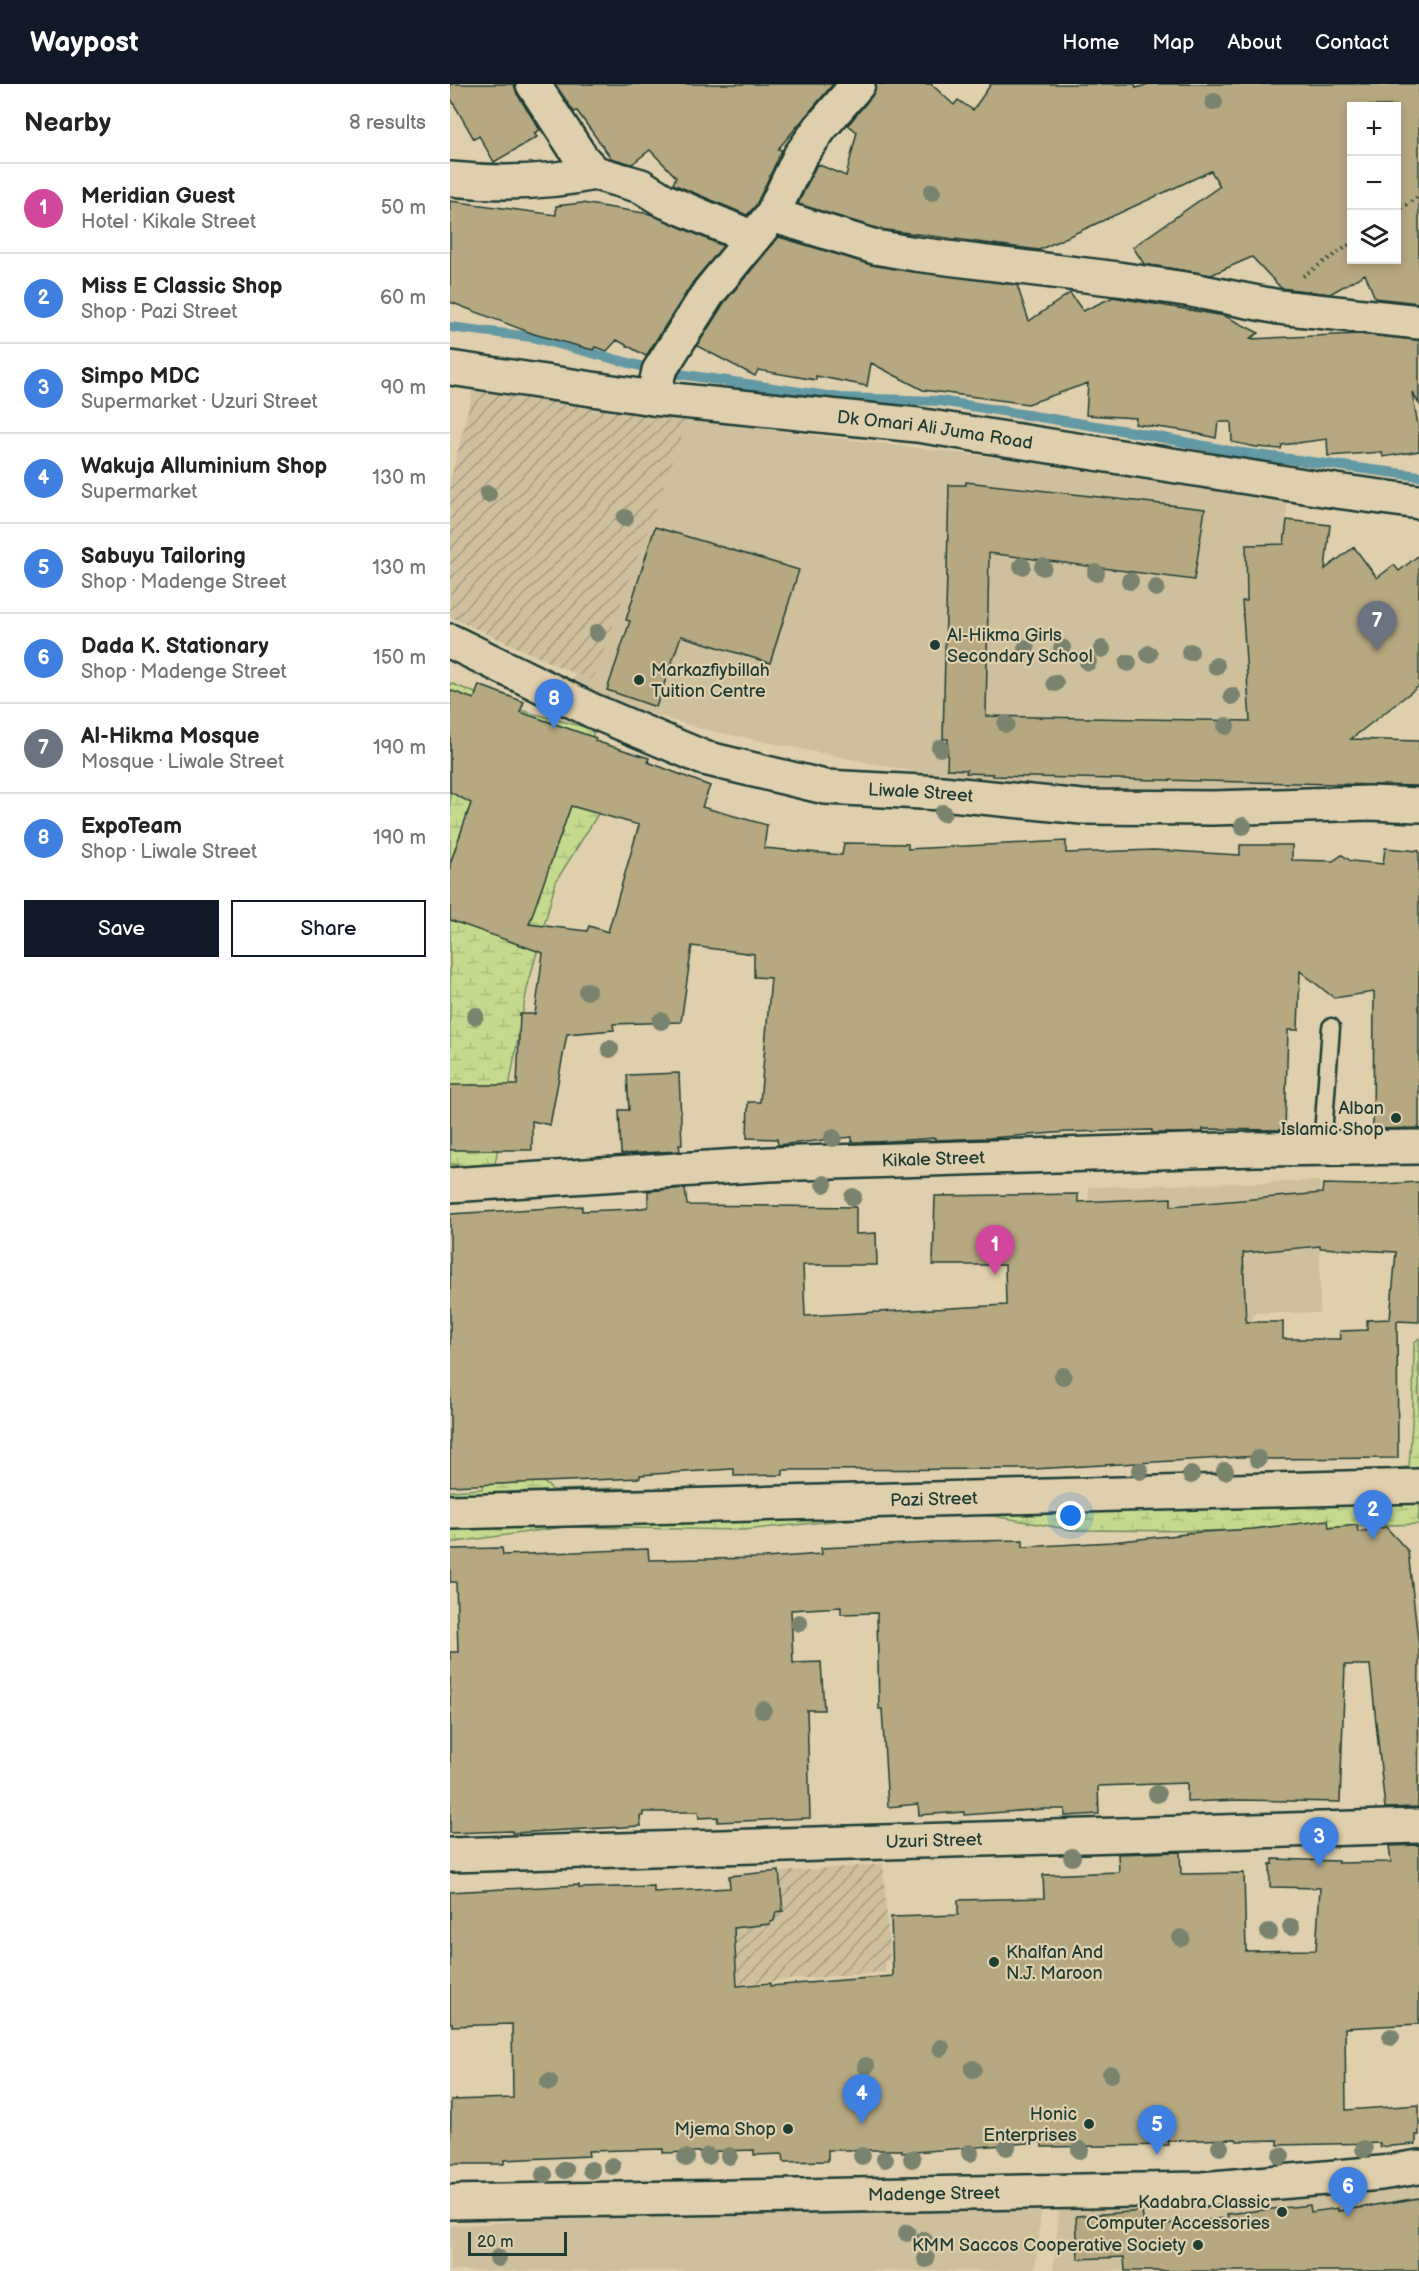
<!DOCTYPE html>
<html lang="en">
<head>
<meta charset="utf-8">
<style>
  body { margin:0; font-family:"Balsamiq Sans",sans-serif; background:#f2f2f2; color:#222 }
  .controls { position:absolute; right:18px; top:18px; display:grid; overflow:hidden; border-radius:0px; box-shadow:0 3px 9px #0003 }
  .controls button { width:54px; height:54px; display:grid; place-items:center; padding:0; border:0; border-bottom:2px solid #e0e0e0; background:#fff; color:#222; font:30px sans-serif }
  .scale { position:absolute; left:18px; bottom:15px; width:99px; box-sizing:border-box; padding-left:6px; border:3px solid #1f3d34; border-top:0; font-size:16px; line-height:21px; white-space:nowrap; color:#1f3d34; -webkit-text-stroke:4px #e0cfac; paint-order:stroke }
  .you { position:absolute; left:621px; top:1432px; width:21px; height:21px; margin:-15px; border:4px solid #fff; border-radius:50%; background:#1a73e8; box-shadow:0 0 0 9px #1a73e833 }
  .badge { display:grid; place-items:center; width:39px; height:39px; border-radius:50%; background:#111827; color:#fff; font-size:20px; font-weight:700 }
  .pin { position:absolute; translate:-50% -50px; filter:drop-shadow(0 2px 3px #0008) }
  .pin::after { content:''; position:absolute; top:32px; width:21px; height:18px; background:inherit; clip-path:polygon(0 0,100% 0,50% 100%) }
  .list { margin:0; padding:0; list-style:none }
  h2 { display:flex; justify-content:space-between; align-items:center; height:78px; margin:0; padding:0 24px; font-size:26px }
  h2 small { font-size:20px; font-weight:400; color:#767676 }
  .list li { display:grid; grid-template-columns:39px 1fr auto; gap:18px; align-items:center; box-sizing:border-box; height:90px; padding:0 24px; border-top:2px solid #e0e0e0 }
  .list b { display:block; font-size:22px; white-space:nowrap }
  .list p { margin:0; font-size:20px; white-space:nowrap; color:#767676 }
  .list em { font-size:20px; font-style:normal; color:#767676 }
  .actions { display:flex; gap:12px; padding:18px 24px }
  .actions a { flex:1; padding:14px 0; border:2px solid #111827; border-radius:0px; text-align:center; font-size:21px; color:#111827 }
  .actions .main { background:#111827; color:#fff }
  .icon { flex:none; width:33px; height:33px; fill:none; stroke:currentColor; stroke-width:2; stroke-linecap:round; stroke-linejoin:round }
  .map { position:relative; flex:none; width:969px; height:2187px; overflow:hidden }
  header { display:flex; align-items:center; gap:36px; box-sizing:border-box; height:84px; padding:0 30px; background:#111827; color:#fff }
  header strong { font-size:28px }
  nav { display:flex; gap:33px; margin-inline-start:auto; font-size:21px }
  main { display:flex }
  aside { flex:1; background:#fff }
  .map>svg:first-child { display:block }
</style>
</head>
<body>
<header>
<strong>Waypost</strong>
<nav><a>Home</a><a>Map</a><a>About</a><a>Contact</a></nav>
</header>
<main>
<aside>
<h2>Nearby<small>8 results</small></h2>
<ul class="list">
<li><span class="badge" style="background:#d1479c">1</span><div><b>Meridian Guest</b><p>Hotel · Kikale Street</p></div><em>50 m</em></li>
<li><span class="badge" style="background:#3f7fe0">2</span><div><b>Miss E Classic Shop</b><p>Shop · Pazi Street</p></div><em>60 m</em></li>
<li><span class="badge" style="background:#3f7fe0">3</span><div><b>Simpo MDC</b><p>Supermarket · Uzuri Street</p></div><em>90 m</em></li>
<li><span class="badge" style="background:#3f7fe0">4</span><div><b>Wakuja Alluminium Shop</b><p>Supermarket</p></div><em>130 m</em></li>
<li><span class="badge" style="background:#3f7fe0">5</span><div><b>Sabuyu Tailoring</b><p>Shop · Madenge Street</p></div><em>130 m</em></li>
<li><span class="badge" style="background:#3f7fe0">6</span><div><b>Dada K. Stationary</b><p>Shop · Madenge Street</p></div><em>150 m</em></li>
<li><span class="badge" style="background:#6b7280">7</span><div><b>Al-Hikma Mosque</b><p>Mosque · Liwale Street</p></div><em>190 m</em></li>
<li><span class="badge" style="background:#3f7fe0">8</span><div><b>ExpoTeam</b><p>Shop · Liwale Street</p></div><em>190 m</em></li>
</ul>
<div class="actions"><a class="main">Save</a><a>Share</a></div>
</aside>
<div class="map">
<svg width="969" height="2187" viewBox="0 0 969 2187">
  <defs>
    <pattern id="industrial-furrows" width="10" height="10" patternUnits="userSpaceOnUse" patternTransform="scale(1.5)"><rect width="10" height="10" fill="#cfc09d"/><path d="M-1 1l2-2M0 10L10 0M9 11l2-2" fill="none" stroke="#a79d81"/></pattern>
    <pattern id="wetland-marsh" width="20" height="14" patternUnits="userSpaceOnUse" patternTransform="scale(1.5)"><rect width="20" height="14" fill="#c6da8f"/><path d="M1 5h8M5 5V1M11 12h8M15 12V8" fill="none" stroke="#aabc7c"/></pattern>
  </defs>
  <rect width="100%" height="100%" fill="#e0cfac"/>
  <filter id="ink" filterUnits="userSpaceOnUse"><feTurbulence type="fractalNoise" baseFrequency=".0167" numOctaves="2"/><feDisplacementMap in="SourceGraphic" scale="12" xChannelSelector="R" yChannelSelector="G"/><feConvolveMatrix kernelMatrix="1 2 1 2 8 2 1 2 1" color-interpolation-filters="sRGB"/></filter>
  <g filter="url(#ink)">
    <path fill="#cfc09d" d="M227 334 837 410 836 517 901 679 897 707 554 706 252 645 119 605Z
      M868 1097 870 1099V1229H803V1271L645 1247 638 1103Z
      M969 2083V2187H603L611 2110Z
      M594 2102 585 2187H0V2142Z"/>
    <path fill="url(#industrial-furrows)" d="M28 286 238 335 143 596 121 588 0 533V398Z
      M433 1780 440 1877H435L436 1888 288 1900 280 1792Z"/>
    <path fill="url(#wetland-marsh)" stroke="#728c62" stroke-width="1.5" d="M0 599 66 625 142 645 155 719 106 797 77 905 44 1085 0 1080Z
      M969 1254V1440L769 1447 622 1446 544 1432 476 1428 293 1446 114 1443 0 1459V1407L32 1405 39 1353 103 1406 168 1404 231 1408 378 1405 447 1398 522 1404 746 1391 829 1395 959 1383 963 1324 964 1259Z"/>
    <g fill="none" stroke-linecap="round" stroke-linejoin="round">
      <path stroke="#6299a5" stroke-width="10" d="M0 243 82 253 209 287 391 314 490 317 683 348 785 368 969 392"/>
    </g>
    <path fill="#b6a880" stroke="#1f3d34" stroke-width="1.5" fill-rule="evenodd" d="M0 0H64L67 10 90 46 84 49 87 53 44 78 29 52 24 55 0 13Z
      M105 0H383L328 65 332 66 306 121 297 131 223 100 226 93 200 66 182 80 161 74 127 27 124 28Z
      M426 0H481L504 21 508 16 523 26 541 0H685L686 4 699 0H969V219L925 214 915 190 880 210 831 204 802 173 761 191 694 180 683 163 770 102 761 87 589 166 429 145 348 120 367 80 396 92 407 48 398 41 422 12ZM902 22H946V176H902Z
      M0 117 106 131V122L132 119 200 130 273 162 243 198 196 272 167 256 157 267 145 263 143 266 84 250 0 218Z
      M329 153 422 181 567 201 579 237 620 209 633 227 663 213 775 232 809 249 799 255 909 250 969 256V320L962 308 969 347V367L933 373 932 368 878 372 877 355 832 361 831 365 806 363 782 358 781 338H768L766 354 736 347 685 340 686 334 636 331 638 299 578 320 473 306 421 279 417 302 366 292V296L308 286 305 292 247 262 274 219Z
      M516 398 755 425 744 496 539 469 536 632 800 637 792 517H797L796 461 834 460 837 436 880 441 875 485 904 463 927 494 944 481 949 487 969 471V602L901 655 969 657V702L543 692V690L516 689 517 686 497 685 498 655H493L499 401H516Z
      M205 443 349 486 320 579 231 552 206 623 157 606 180 537 176 536Z
      M29 601 74 618 70 628 146 654 145 657 199 674 198 678 260 702 252 723 317 741 314 764 392 771 394 759 458 760V765L616 757V769L704 766 790 771V761H842V776L883 777 892 771 901 777 933 780 935 764 969 767V1044L923 1045 924 908 884 914 850 887 848 946H838L835 1046 753 1045V1048L731 1049H702V1046L617 1048 539 1054 485 1056V1054L426 1058H402V1053L328 1061 327 1055 297 1054 298 1018H310L321 894 304 893V870L242 862 231 938 163 940 164 946 117 950 100 1041 82 1037V1066H0V1001H67L70 930H85L93 869 0 836V780L21 719 0 708V606L24 615ZM121 722 189 741 158 848 139 842 137 847 79 840Z
      M229 989 232 1061H229L230 1067 171 1070 169 1026H179L177 991Z
      M969 1098V1238L947 1237 948 1374 808 1375V1372L584 1385 333 1386V1391L284 1392V1385H282L190 1391V1394L0 1402V1130L132 1122V1127L185 1125 198 1123V1107L235 1104 237 1121 406 1123V1150L426 1149 427 1181H353L355 1232 556 1221 555 1181H483L485 1112 628 1110V1118L721 1114V1122L872 1109 873 1100 915 1101ZM870 1162V1164L946 1168 940 1235 917 1236V1246L890 1247 891 1255H833V1238H796L793 1169Z
      M878 1436 879 1444 907 1441 908 1448 936 1443 958 1467 969 1564 968 1723 935 1724 920 1581H895L890 1718 789 1716 737 1718V1699L648 1702 649 1730 615 1732V1725H594L514 1731V1728L469 1731 468 1720 438 1723 432 1625H429L427 1529 391 1530V1523L341 1526 343 1579 371 1578 374 1626H357L360 1734 267 1738 268 1733 249 1734 248 1728H193V1732H190L191 1742 62 1749V1747L0 1749V1568H8L6 1498H0V1465L52 1464 53 1471 198 1465 199 1476 315 1474 372 1470 371 1464 482 1459V1458L573 1456V1463L662 1458 736 1450V1449L803 1445Z
      M969 1761V1940L895 1944 896 2026 969 2021V2051H966V2060L930 2063V2059L828 2061V2056L787 2057 786 2055 718 2057 719 2061 592 2063V2058L452 2069V2066H378V2077L334 2078 333 2070 304 2071V2066L213 2069V2065L138 2067 139 2072 54 2076V2080H0L1 2016 63 2014 62 1940 2 1942V1939H0V1808L129 1801V1804L204 1802V1808L280 1804 279 1792 329 1787 333 1827 326 1828 324 1837 320 1838V1840L284 1844 287 1902 320 1899V1902L443 1892 441 1833 508 1831V1816L594 1814 593 1791 669 1788 668 1770 730 1768 731 1790 794 1789 796 1867 866 1866 870 1804 820 1803V1780H823V1775L888 1777V1779L941 1778 939 1762Z
      M969 2114V2187H675L674 2173 628 2175 626 2132 692 2127 694 2142 778 2134 777 2130 860 2121 861 2128 888 2124V2127Z"/>
    <g fill="none" stroke-linecap="round" stroke-linejoin="round">
      <defs>
        <path id="service" d="M872 1064 881 943"/>
        <g id="minor">
          <path d="M83 0 132 75 145 89 191 102 215 117 303 154"/>
          <path d="M0 95C49 100 97 99 145 89"/>
          <path d="M322 131 425 163 465 170 668 195 742 206 829 223 969 238"/>
          <path d="M203 314 209 287 259 208 322 131 350 72 371 43 408 0"/>
          <path id="s1" d="M0 557 143 627 254 674 375 703 491 709 632 723 763 724 919 719 969 721"/>
          <path id="s2" d="M0 1101 319 1080 806 1065 969 1063"/>
          <path id="s3" d="M0 1428 969 1402"/>
          <path id="s4" d="M0 1771 969 1742"/>
          <path id="s5" d="M0 2118 752 2105 931 2089 969 2083"/>
        </g>
        <g id="tertiary">
          <path id="s6" d="M0 284 203 314 467 341 886 407 969 418"/>
        </g>
      </defs>
      <use href="#service" stroke="#1f3d34" stroke-width="21"/>
      <use href="#minor" stroke="#1f3d34" stroke-width="38"/>
      <use href="#tertiary" stroke="#1f3d34" stroke-width="38"/>
      <path stroke="#1f3d34" stroke-width="4" stroke-dasharray="1.5 4.5" stroke-linecap="butt" d="M946 128 969 112
        M853 192 902 159"/>
      <use href="#service" stroke="#e0cfac" stroke-width="16"/>
      <use href="#minor" stroke="#e0cfac" stroke-width="33"/>
      <use href="#tertiary" stroke="#e0cfac" stroke-width="33"/>
    </g>
    <g fill="#7a836d">
      <circle cx="764" cy="18" r="9"/>
      <circle cx="482" cy="108" r="9"/>
      <circle cx="38" cy="410" r="9"/>
      <circle cx="175" cy="434" r="9"/>
      <circle cx="572" cy="482" r="9"/>
      <circle cx="593" cy="483" r="9"/>
      <circle cx="646" cy="489" r="9"/>
      <circle cx="680" cy="497" r="9"/>
      <circle cx="706" cy="504" r="9"/>
      <circle cx="147" cy="549" r="9"/>
      <circle cx="576" cy="564" r="9"/>
      <circle cx="612" cy="564" r="9"/>
      <circle cx="652" cy="565" r="9"/>
      <circle cx="740" cy="568" r="9"/>
      <circle cx="699" cy="570" r="9"/>
      <circle cx="638" cy="578" r="9"/>
      <circle cx="678" cy="579" r="9"/>
      <circle cx="766" cy="582" r="9"/>
      <circle cx="605" cy="599" r="9"/>
      <circle cx="782" cy="612" r="9"/>
      <circle cx="556" cy="640" r="9"/>
      <circle cx="776" cy="642" r="9"/>
      <circle cx="490" cy="664" r="9"/>
      <circle cx="493" cy="729" r="9"/>
      <circle cx="793" cy="742" r="9"/>
      <circle cx="137" cy="907" r="9"/>
      <circle cx="25" cy="932" r="9"/>
      <circle cx="211" cy="937" r="9"/>
      <circle cx="160" cy="965" r="9"/>
      <circle cx="383" cy="1054" r="9"/>
      <circle cx="374" cy="1100" r="9"/>
      <circle cx="403" cy="1113" r="9"/>
      <circle cx="613" cy="1292" r="9"/>
      <circle cx="808" cy="1375" r="9"/>
      <circle cx="690" cy="1387" r="9"/>
      <circle cx="775" cy="1387" r="9"/>
      <circle cx="741" cy="1391" r="9"/>
      <circle cx="349" cy="1539" r="9"/>
      <circle cx="313" cy="1626" r="9"/>
      <circle cx="707" cy="1710" r="9"/>
      <circle cx="622" cy="1773" r="9"/>
      <circle cx="841" cy="1843" r="9"/>
      <circle cx="819" cy="1848" r="9"/>
      <circle cx="731" cy="1854" r="9"/>
      <circle cx="941" cy="1953" r="9"/>
      <circle cx="491" cy="1964" r="9"/>
      <circle cx="416" cy="1982" r="9"/>
      <circle cx="523" cy="1985" r="9"/>
      <circle cx="661" cy="1990" r="9"/>
      <circle cx="99" cy="1998" r="9"/>
      <circle cx="557" cy="2063" r="9"/>
      <circle cx="770" cy="2063" r="9"/>
      <circle cx="914" cy="2065" r="9"/>
      <circle cx="630" cy="2066" r="9"/>
      <circle cx="520" cy="2069" r="9"/>
      <circle cx="258" cy="2072" r="9"/>
      <circle cx="279" cy="2072" r="9"/>
      <circle cx="412" cy="2072" r="9"/>
      <circle cx="831" cy="2072" r="9"/>
      <circle cx="236" cy="2074" r="9"/>
      <circle cx="435" cy="2075" r="9"/>
      <circle cx="462" cy="2075" r="9"/>
      <circle cx="162" cy="2082" r="9"/>
      <circle cx="115" cy="2086" r="9"/>
      <circle cx="141" cy="2086" r="9"/>
      <circle cx="94" cy="2091" r="9"/>
      <circle cx="457" cy="2149" r="9"/>
      <circle cx="474" cy="2156" r="9"/>
      <circle cx="48" cy="2174" r="9"/>
      <circle cx="476" cy="2175" r="9"/>
    </g>
  </g>
  <g fill="#1f3d34" stroke="#e0cfac" stroke-width="2">
    <circle cx="485" cy="561" r="6"/>
    <circle cx="189" cy="596" r="6"/>
    <circle cx="946" cy="1034" r="6"/>
    <circle cx="544" cy="1878" r="6"/>
    <circle cx="639" cy="2040" r="6"/>
    <circle cx="338" cy="2045" r="6"/>
    <circle cx="832" cy="2128" r="6"/>
    <circle cx="748" cy="2161" r="6"/>
  </g>
  <g text-anchor="middle" stroke-width="4.5" stroke-linejoin="round" paint-order="stroke">
    <g font-size="18" fill="#1f3d34" stroke="#e0cfac">
      <text dy="6" stroke="none"><textPath href="#s6" startOffset="489">Dk Omari Ali Juma Road</textPath></text>
      <text dy="6" stroke="none"><textPath href="#s1" startOffset="500">Liwale Street</textPath></text>
      <text dy="6" stroke="none"><textPath href="#s2" startOffset="484">Kikale Street</textPath></text>
      <text dy="6" stroke="none"><textPath href="#s3" startOffset="484">Pazi Street</textPath></text>
      <text dy="6" stroke="none"><textPath href="#s4" startOffset="484">Uzuri Street</textPath></text>
      <text dy="6" stroke="none"><textPath href="#s5" startOffset="484">Madenge Street</textPath></text>
    </g>
    <g font-size="18" fill="#1f3d34" stroke="#e0cfac" text-anchor="end">
      <text x="497" y="557" text-anchor="start">Al-Hikma Girls<tspan x="497" dy="21">Secondary School</tspan></text>
      <text x="201" y="592" text-anchor="start">Markazfiybillah<tspan x="201" dy="21">Tuition Centre</tspan></text>
      <text x="934" y="1030">Alban<tspan x="934" dy="21">Islamic Shop</tspan></text>
      <text x="556" y="1874" text-anchor="start">Khalfan And<tspan x="556" dy="21">N.J. Maroon</tspan></text>
      <text x="627" y="2036">Honic<tspan x="627" dy="21">Enterprises</tspan></text>
      <text x="326" y="2051">Mjema Shop</text>
      <text x="820" y="2124">Kadabra Classic<tspan x="820" dy="21">Computer Accessories</tspan></text>
      <text x="736" y="2167">KMM Saccos Cooperative Society</text>
    </g>
  </g>
</svg>
<div class="controls">
<button>+</button>
<button>−</button>
<button><svg class="icon" aria-label="layers" viewBox="0 0 24 24"><path d="M12 4l9 5-9 5-9-5zM3 14l9 5 9-5"/></svg></button>
</div>
<div class="scale">20 m</div>
<div class="you"></div>
<div class="pin badge" style="left:545px;top:1191px;background:#d1479c">1</div>
<div class="pin badge" style="left:923px;top:1456px;background:#3f7fe0">2</div>
<div class="pin badge" style="left:869px;top:1783px;background:#3f7fe0">3</div>
<div class="pin badge" style="left:412px;top:2040px;background:#3f7fe0">4</div>
<div class="pin badge" style="left:707px;top:2071px;background:#3f7fe0">5</div>
<div class="pin badge" style="left:898px;top:2133px;background:#3f7fe0">6</div>
<div class="pin badge" style="left:927px;top:567px;background:#6b7280">7</div>
<div class="pin badge" style="left:104px;top:645px;background:#3f7fe0">8</div>
</div>
</main>
</body>
</html>
